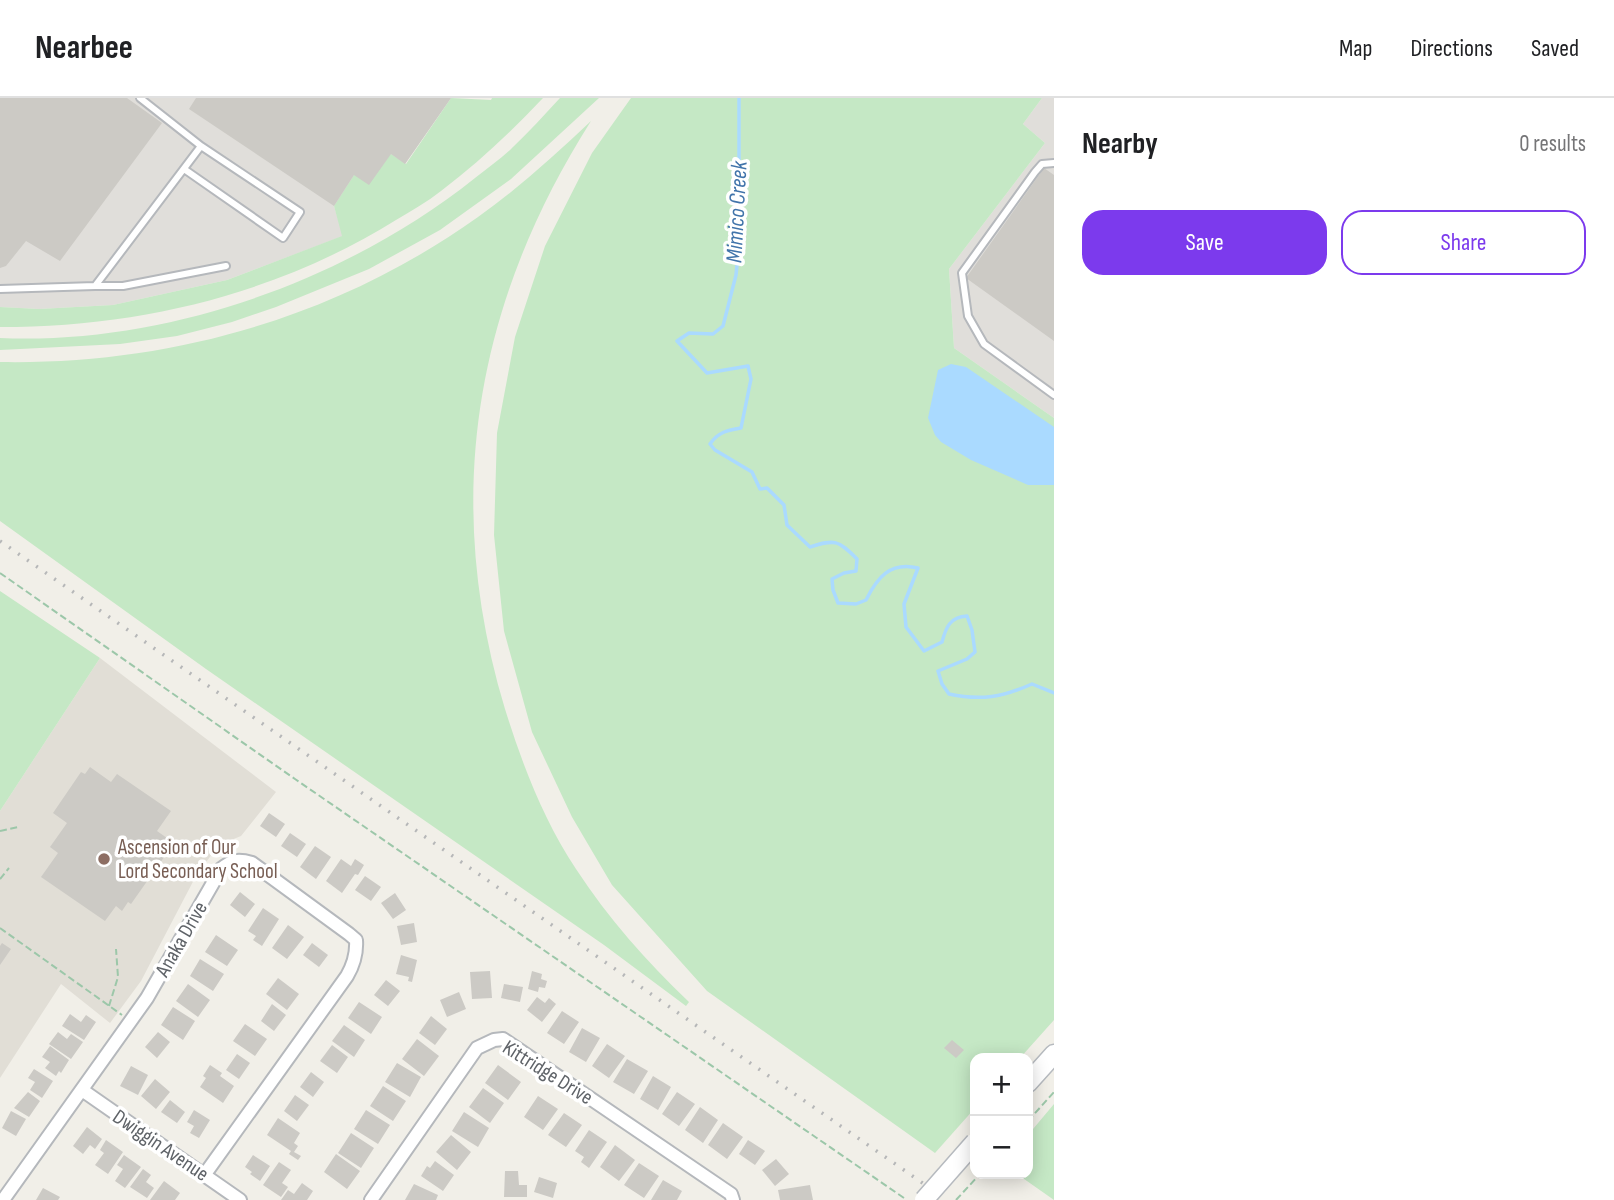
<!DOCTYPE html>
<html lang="en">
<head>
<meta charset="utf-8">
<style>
  body { margin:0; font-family:"Sofia Sans Condensed",sans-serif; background:#f6f6f6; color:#202124 }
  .controls { position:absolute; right:21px; bottom:21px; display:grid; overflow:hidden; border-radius:14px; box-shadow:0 4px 18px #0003 }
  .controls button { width:63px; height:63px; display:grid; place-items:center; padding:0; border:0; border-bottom:2px solid #e0e0e0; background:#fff; color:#202124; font:35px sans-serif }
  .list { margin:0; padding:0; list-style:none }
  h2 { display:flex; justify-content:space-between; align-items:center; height:91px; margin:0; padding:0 28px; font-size:30px }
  h2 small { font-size:23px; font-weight:400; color:#757577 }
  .actions { display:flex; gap:14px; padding:21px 28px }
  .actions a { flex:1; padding:16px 0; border:2px solid #7c3aed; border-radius:21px; text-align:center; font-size:24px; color:#7c3aed }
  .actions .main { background:#7c3aed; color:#fff }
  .map { position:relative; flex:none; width:1054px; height:1102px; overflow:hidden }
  header { display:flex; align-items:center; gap:42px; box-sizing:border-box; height:98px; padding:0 35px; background:#fff; border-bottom:2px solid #e0e0e0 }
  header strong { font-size:33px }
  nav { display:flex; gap:38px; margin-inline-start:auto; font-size:24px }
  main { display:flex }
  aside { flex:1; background:#fff }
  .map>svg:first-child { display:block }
</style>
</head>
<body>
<header>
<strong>Nearbee</strong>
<nav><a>Map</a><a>Directions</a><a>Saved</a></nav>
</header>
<main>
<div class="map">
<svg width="1054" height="1102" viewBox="0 0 1054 1102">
  <rect width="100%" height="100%" fill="#f1efe8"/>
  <path fill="#e0deda" d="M0 0H451L405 66 334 108 343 138 227 182 113 207 39 211 0 209Z
    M1042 0H1054V320L954 250 949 171 1045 45 1023 26Z"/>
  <path fill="#e1ded6" d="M100 560 276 694 241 738 219 747 197 776 141 883 110 925 61 886 0 980V713Z"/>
  <path fill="#c5e8c5" d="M451 0 491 2 492 0H543C511 34 478 65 441 93 427 104 411 113 396 122 277 196 140 229 0 229V209L39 211 113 207 227 182 342 138 334 108 354 77 391 56 406 66Z
    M560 0H599L511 81 440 132 369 171 276 209 232 224 177 238 120 246 0 252V240C166 247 346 183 475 80 487 70 501 61 512 50 529 34 544 17 560 0Z
    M631 0H1042L1023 26 1045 45 949 171 954 250 1054 320V922L1020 960H975V1010L935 1055 707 893 612 787 572 719 532 634 504 533 494 437 497 335 515 239 545 148 592 55Z
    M591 23C474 207 442 402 505 611 522 666 544 723 576 771 608 820 646 863 689 904L686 908 604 847 206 571 0 423V264C171 267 338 219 478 119 519 90 555 57 591 23Z
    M0 493 100 560 0 713Z
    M1054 1006V1102L1017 1076H1028V1037Z"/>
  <path fill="#aadaff" d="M951 266 966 269 1054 329V387H1028L971 362 941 344 935 337 928 320 938 272Z"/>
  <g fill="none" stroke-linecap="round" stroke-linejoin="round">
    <path stroke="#aadaff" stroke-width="3.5" d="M739 0V148L736 177 723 228 713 236 689 235 677 243 707 275 748 268 751 281 741 330C728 332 718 334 710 346L715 352 752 374 760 391 767 390 784 407 787 427 810 449C835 441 838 442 857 461L856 473 844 475 832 481 833 492 838 505 856 506 866 502C877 480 890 463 918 470L904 506 906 529 924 553 942 544C946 529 950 519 967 518L972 532 975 554 967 561 938 573 942 586 949 596C981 603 1003 599 1032 586L1054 595"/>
  </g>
  <path fill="#cccac5" d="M0 0H127L162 25 60 163 26 143 6 168 0 170Z
    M196 0H451L405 66 391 56 369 87 354 77 334 108 189 11Z
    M1044 70 1054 77V243L966 180Z
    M90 669 111 684 117 676 171 713 157 733 174 745 131 806 128 804 122 813 116 808 105 823 41 779 58 755 50 749 67 725 53 715 81 674 85 676Z
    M269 715 285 726 276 739 260 728Z
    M290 735 306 746 297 759 281 748Z
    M315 748 331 759 316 781 300 769Z
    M341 761 351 768 355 761 364 767 358 777 355 776 342 795 326 783Z
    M365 778 381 789 371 803 355 792Z
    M240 794 255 806 245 819 230 807Z
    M395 795 406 812 393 821 381 805Z
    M263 810 279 821 262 848 253 842 256 838 248 833Z
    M414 825 417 844 401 847 397 828Z
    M288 827 304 839 287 861 272 850Z
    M216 837 238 852 227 868 205 854Z
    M2 845 11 851 0 867V848Z
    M312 845 328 857 319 869 303 857Z
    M401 857 417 862 412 884 408 883 409 879 396 876Z
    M200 861 224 876 213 893 190 878Z
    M490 873 492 900 472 901 470 874Z
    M532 873 542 876 541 881 547 883 545 890 539 889 538 894 528 891Z
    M278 880 299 896 287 912 266 896Z
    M386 882 400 893 388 908 374 897Z
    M188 886 210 902 198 919 176 903Z
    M504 886 523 889 520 904 501 900Z
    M459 894 466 911 447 919 440 902Z
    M537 899 545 905 549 900 556 906 542 924 527 912Z
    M359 904 382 919 371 936 348 920Z
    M272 906 286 917 274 933 261 923Z
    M173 909 195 923 183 942 161 927Z
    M562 913 579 924 564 946 547 935Z
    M70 916 81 924 86 917 96 924 84 942 62 928Z
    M431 918 447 931 435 947 419 935Z
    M245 926 267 941 255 958 233 943Z
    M344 927 365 942 354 959 332 943Z
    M582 930 600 940 586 964 569 954Z
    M58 934 67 941 71 936 83 944 71 961 49 946Z
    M158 934 170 944 157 960 145 949Z
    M417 941 439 958 424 978 402 961Z
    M952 942 964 952 956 960 944 950Z
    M607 946 625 958 609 980 592 968Z
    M332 947 348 959 337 975 320 963Z
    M50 948 69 962 61 975 59 973 56 978 45 970 50 964 42 959Z
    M237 956 250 965 239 981 226 972Z
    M627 961 648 973 634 996 613 984Z
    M397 965 421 979 410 999 385 984Z
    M210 967 222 975 220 978 234 988 223 1005 200 989 206 980 203 978Z
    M498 967 521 984 508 1002 485 985Z
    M131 968 148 977 138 997 120 988Z
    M34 971 53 983 42 1000 30 992 35 984 28 980Z
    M311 974 324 984 313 999 300 989Z
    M653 978 671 989 658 1012 640 1001Z
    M155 981 170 994 156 1011 141 998Z
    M383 988 406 1003 393 1023 370 1008Z
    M483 990 504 1005 490 1025 469 1009Z
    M28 994 40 1003 29 1019 14 1010Z
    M677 994 695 1006 679 1028 662 1016Z
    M295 997 309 1007 297 1023 284 1013Z
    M538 998 558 1011 543 1032 524 1019Z
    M170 1002 185 1014 177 1025 161 1014Z
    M700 1009 718 1022 703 1045 685 1032Z
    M194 1012 210 1022 199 1040 190 1035 194 1028 187 1024Z
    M366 1012 390 1027 378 1046 354 1031Z
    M11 1013 26 1021 16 1038 2 1030Z
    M464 1014 489 1030 478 1049 452 1033Z
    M564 1015 582 1027 566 1049 548 1037Z
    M278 1020 300 1035 294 1045 298 1048 294 1054 301 1058 298 1062 289 1056 291 1053 267 1037Z
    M723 1025 743 1039 727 1061 708 1047Z
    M87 1029 102 1041 95 1051 90 1047 83 1056 73 1048Z
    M589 1032 607 1044 589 1070 581 1064 584 1059 575 1053Z
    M351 1035 374 1050 361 1070 338 1055Z
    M451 1037 471 1054 457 1072 436 1054Z
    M106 1042 123 1054 108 1076 95 1067 104 1055 100 1052Z
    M748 1042 765 1053 755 1067 739 1056Z
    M615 1047 635 1062 619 1083 600 1069Z
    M336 1056 360 1073 347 1091 324 1074Z
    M124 1057 141 1069 125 1090 115 1083 123 1071 117 1067Z
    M253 1057 270 1068 260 1083 250 1076 252 1074 245 1069Z
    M776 1061 789 1076 775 1088 762 1072Z
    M435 1063 454 1077 443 1093 421 1078 427 1068 430 1070Z
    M279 1064 291 1072 282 1085 288 1089 281 1099 263 1087Z
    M639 1065 659 1078 644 1100 624 1087Z
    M143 1071 151 1077 146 1084 154 1090 147 1100 130 1089Z
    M505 1073H518L519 1087H527V1099H504Z
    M539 1079 557 1085 553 1100 534 1094Z
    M663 1082 682 1093 677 1102H651Z
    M164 1083 180 1095 175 1102H150Z
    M302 1085 313 1093 307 1102H281L288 1092 294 1096Z
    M414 1086 438 1097 436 1102H405Z
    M810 1087 813 1102H780L778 1092Z
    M43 1090 60 1099 58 1102H36Z"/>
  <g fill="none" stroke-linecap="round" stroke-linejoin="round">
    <defs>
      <path id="lane" d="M1054 65 1042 66 1035 74 962 175 968 218 984 246 1054 297
        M184 71 283 140 300 114 201 48
        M95 188H123L226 168
        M0 191 95 188 201 48 140 0"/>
      <path id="street" d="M82 992 240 1102
        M3 1102 147 900 221 771C232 762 238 761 252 765L349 836 356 842C357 856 354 866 347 878L205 1076
        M371 1102 477 950 494 942 503 941 731 1096 733 1102"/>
      <path id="secondary" d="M1028 985 1054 956"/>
    </defs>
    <use href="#lane" stroke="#b5b8bc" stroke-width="10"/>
    <use href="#street" stroke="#b5b8bc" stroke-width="16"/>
    <use href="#secondary" stroke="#b6babf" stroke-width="21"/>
    <path stroke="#9cc7a9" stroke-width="2" stroke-dasharray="7 3.5" stroke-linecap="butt" d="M0 475 295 681 904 1100
      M0 733 18 729
      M0 781 9 770
      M0 830 122 917
      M109 908 118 879 116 851
      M1028 1023 1054 994
      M956 1102 980 1076"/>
    <use href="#lane" stroke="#fff" stroke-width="6"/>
    <use href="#street" stroke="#fff" stroke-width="12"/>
    <use href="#secondary" stroke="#fff" stroke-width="18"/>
    <path stroke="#b6b7b8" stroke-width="3.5" stroke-dasharray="2 9" stroke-linecap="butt" d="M0 443 947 1102"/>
    <defs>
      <path id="secondary-bridge" d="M924 1102 975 1044"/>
    </defs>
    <use href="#secondary-bridge" stroke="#b6babf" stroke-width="21" stroke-linecap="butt"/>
    <use href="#secondary-bridge" stroke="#fff" stroke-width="18"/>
  </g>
  <circle fill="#8d6e63" stroke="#fff" stroke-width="2.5" cx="104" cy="761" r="7"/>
  <g text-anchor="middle" stroke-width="7" stroke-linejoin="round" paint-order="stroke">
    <g font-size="21" fill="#785e54" stroke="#fff" text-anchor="start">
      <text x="118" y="756">Ascension of Our<tspan x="118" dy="24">Lord Secondary School</tspan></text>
    </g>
    <g font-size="21" fill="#5f6368" stroke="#fff">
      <text transform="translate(181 841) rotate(-60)" y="7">Anaka Drive</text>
      <text transform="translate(548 974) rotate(32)" y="7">Kittridge Drive</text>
      <text transform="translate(161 1047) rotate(34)" y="7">Dwiggin Avenue</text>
    </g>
    <g font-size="23" font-style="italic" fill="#4174aa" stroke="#fff">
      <text transform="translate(736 114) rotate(-87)" y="8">Mimico Creek</text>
    </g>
  </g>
</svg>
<div class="controls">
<button>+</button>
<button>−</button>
</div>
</div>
<aside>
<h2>Nearby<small>0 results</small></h2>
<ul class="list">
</ul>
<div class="actions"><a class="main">Save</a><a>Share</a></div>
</aside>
</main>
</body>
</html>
